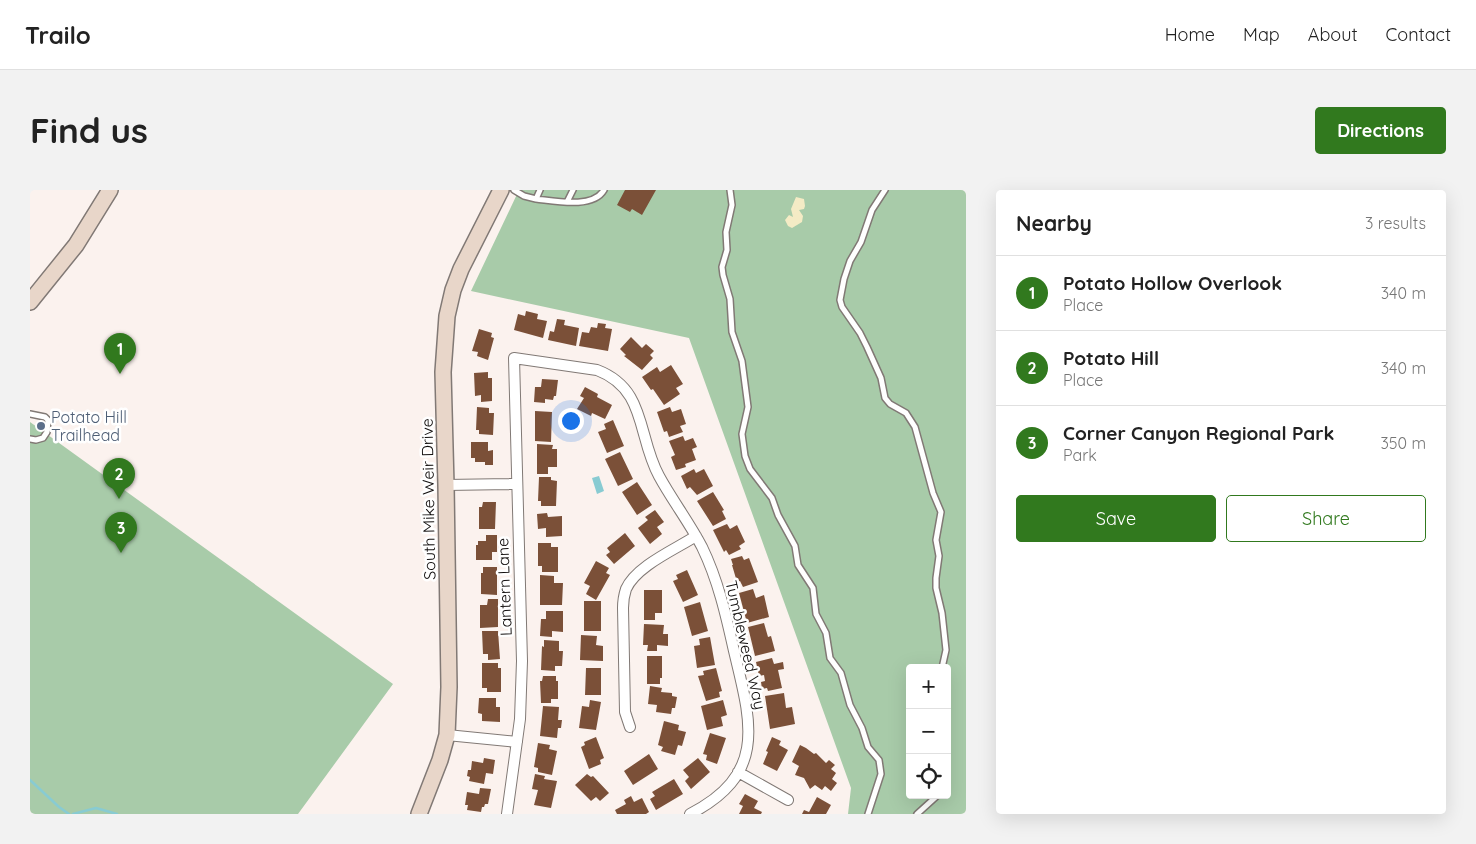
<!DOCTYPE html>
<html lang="en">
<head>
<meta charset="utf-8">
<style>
  body { margin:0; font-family:Quicksand,sans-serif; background:#f2f2f2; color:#222 }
  .controls { position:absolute; right:15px; bottom:15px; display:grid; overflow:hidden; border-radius:5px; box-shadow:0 5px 20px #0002 }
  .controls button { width:45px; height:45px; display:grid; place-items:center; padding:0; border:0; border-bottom:1px solid #e0e0e0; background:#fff; color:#222; font:25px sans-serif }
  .you { position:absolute; left:540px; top:230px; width:18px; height:18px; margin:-12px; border:4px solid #fff; border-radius:50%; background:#1a73e8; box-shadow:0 0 0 8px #1a73e833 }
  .badge { display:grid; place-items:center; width:32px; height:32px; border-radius:50%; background:#31791e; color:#fff; font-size:16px; font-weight:700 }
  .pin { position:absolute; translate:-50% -41px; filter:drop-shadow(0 1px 2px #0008) }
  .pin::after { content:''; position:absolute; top:26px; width:18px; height:15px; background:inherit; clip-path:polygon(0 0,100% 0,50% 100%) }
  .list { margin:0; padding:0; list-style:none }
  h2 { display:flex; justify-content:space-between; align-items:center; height:65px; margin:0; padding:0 20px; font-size:21px }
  h2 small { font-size:16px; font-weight:400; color:#767676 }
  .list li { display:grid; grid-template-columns:32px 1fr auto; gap:15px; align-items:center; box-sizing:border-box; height:75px; padding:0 20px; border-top:1px solid #e0e0e0 }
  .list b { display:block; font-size:19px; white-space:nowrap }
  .list p { margin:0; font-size:16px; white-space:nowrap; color:#767676 }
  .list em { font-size:16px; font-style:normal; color:#767676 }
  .actions { display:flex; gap:10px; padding:15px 20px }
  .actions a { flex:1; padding:11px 0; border:1px solid #31791e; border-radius:5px; text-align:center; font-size:18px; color:#31791e }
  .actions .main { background:#31791e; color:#fff }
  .icon { flex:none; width:28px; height:28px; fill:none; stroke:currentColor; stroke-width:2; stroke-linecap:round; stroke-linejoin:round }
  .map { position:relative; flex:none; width:936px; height:624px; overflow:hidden; border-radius:5px }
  header { display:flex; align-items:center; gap:30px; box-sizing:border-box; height:70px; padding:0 25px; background:#fff; border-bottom:1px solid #e0e0e0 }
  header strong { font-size:24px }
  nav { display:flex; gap:28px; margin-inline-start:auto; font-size:18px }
  .intro { display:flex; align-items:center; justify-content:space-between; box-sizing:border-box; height:120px; padding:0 30px }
  h1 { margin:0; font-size:35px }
  .button { padding:12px 22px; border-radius:5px; background:#31791e; color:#fff; font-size:18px; font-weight:700 }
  main { display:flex; gap:30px; padding:0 30px }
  aside { flex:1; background:#fff; border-radius:5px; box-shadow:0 5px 20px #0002 }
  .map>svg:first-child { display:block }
</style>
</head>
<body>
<header>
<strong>Trailo</strong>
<nav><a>Home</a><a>Map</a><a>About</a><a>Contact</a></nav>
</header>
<div class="intro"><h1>Find us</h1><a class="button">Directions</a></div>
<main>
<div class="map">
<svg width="936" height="624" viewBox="0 0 936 624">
  <rect width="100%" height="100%" fill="#fbf2ee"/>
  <path fill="#a8cba9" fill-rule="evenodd" d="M489 0H936V624H818L821 598 659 148 441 101ZM880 478H917V605H880Z
    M0 232 363 494 268 624H0Z"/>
  <path fill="#f4ebc5" d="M766 7 774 9 775 16 774 19 769 20 773 26 772 32 762 38 758 36 755 30 759 25 763 27 761 19Z"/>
  <path fill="#88cbd2" d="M569 286 574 301 567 304 562 288Z"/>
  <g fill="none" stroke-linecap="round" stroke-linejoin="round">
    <path stroke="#88cbd2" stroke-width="2.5" d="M0 590 29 617 39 624
      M43 624 66 618 87 624"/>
  </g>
  <path fill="#7b5038" d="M595 0H626L612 25 602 19 600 22 587 15Z
    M496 121 508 124 507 129 517 131 513 148 484 140 488 124 495 126Z
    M527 129 535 130 534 135 549 138 546 156 518 150 520 141 524 142Z
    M568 133 576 134 575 138 582 139 578 161 549 156 552 142 559 143 561 137 567 138Z
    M449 139 462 143 461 147 464 148 458 170 447 166 448 162 442 161Z
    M601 147 612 158 616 154 624 161 620 165 623 168 612 180 594 166 596 165 590 159Z
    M641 175 653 194 646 198 650 204 634 215 623 199 621 200 612 187 627 177 630 182Z
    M458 182V188H462V211L451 212V205L445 206 444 183Z
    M512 189 528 190 526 206H524L523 210 515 209V213L504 212 505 197H511Z
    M555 197 568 204 567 207 582 215 575 229 562 223 561 226 547 219 554 208 550 206Z
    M447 217 459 218V223H464L463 245 449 244V240H446Z
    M640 217 642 222 651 219 656 234 650 236 653 242 639 247 637 241 634 242 627 222Z
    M505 221 522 222 521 252 505 251Z
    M583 230 594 256 577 263 568 242 576 239 574 234Z
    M653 246 655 251 663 248 667 257 662 259 666 270 655 274 656 277 646 280 641 267 645 265 639 251Z
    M441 252H458V261L463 260V275H455V272H445V268H441Z
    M507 254 523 255 522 259H527V277H518V284H507Z
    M590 262 603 289 588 296 575 269Z
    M664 279 666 283 674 279 683 296 667 305 660 297 657 299 651 286Z
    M509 287H521V290L527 291 526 316H511V311H508Z
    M607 292 622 315 607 325 592 302Z
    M683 302 694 320 692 321 696 329 683 336 667 311Z
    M453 312H466L465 339H449V317H452Z
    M625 320 634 332 627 337 632 344 620 354 608 338 618 330 615 327Z
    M517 323 518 327 532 326V346L516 347V338L508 339 507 324Z
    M697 334 700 339 707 335 715 352 709 356 711 359 699 365 696 360 694 362 683 340Z
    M595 343 605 356 584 374 576 365 580 362 577 358Z
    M456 345H467V362H462V370H446V355H448V351H456Z
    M508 353H521V357H528V382H512V376H508Z
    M712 366 714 370 719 368 728 392 713 397 710 391 707 392 702 375H703L701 369Z
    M566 371 579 378 576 383 580 385 566 410 556 404 560 396 554 393Z
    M453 377H467V405L451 404V383H453Z
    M657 380 668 405 653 412 643 391 648 389 646 385Z
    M510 385 524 386V393H533L532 415H510Z
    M723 399 726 408 734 405 739 427 717 433 709 403Z
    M614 400H632V423H625V430H614Z
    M458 409H468V437L450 438V415H457Z
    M554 411H571V441H554Z
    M670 412 678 441 662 446 654 417Z
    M516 421H533V442L522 441V447L510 446 511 429H516Z
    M734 433 738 447 741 446 745 461 725 466 718 437Z
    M614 434 634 435 633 444H638V456L627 455V461H617L618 455H613Z
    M452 441H468L470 469 458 470V464H453Z
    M551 445 567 446 566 455 573 456V471L550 470Z
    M680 447 685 475 667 478 664 456 670 455 669 449Z
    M514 450 529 451V461H533L532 476H525V481L511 480 512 456 514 457Z
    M617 466H632V488H630V494H617Z
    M742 468 744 474 753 472 754 479 748 480 752 498 738 501 737 498 732 499 731 492 735 491 734 485 729 486 726 472Z
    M452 473H468V478H471V502H457V498H452Z
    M556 478H571V505H555Z
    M686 478 692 501 689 502 690 507 676 511 668 486 674 485 673 481Z
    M513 486H526V491H528V509H521V513H511L510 491H512Z
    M620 496 632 498 631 502 642 503V506L647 507 645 518H642L641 524 626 522 627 515 618 514Z
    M754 503 756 518 762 517 765 534 740 539 735 506Z
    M449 508H466V517H470V532L452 531V524L448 523Z
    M560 510 571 512 566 540 549 538 552 516 559 517Z
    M693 510 697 525 691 527 693 536 677 540 671 516Z
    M513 516 529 517 528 530H532L531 538H528L527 548 510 546Z
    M634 531 649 535 648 540 656 542 652 556 648 555 645 565 631 561 633 557 628 555Z
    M680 543 696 548 687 574 676 570 677 565 673 564Z
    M566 547 574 568 570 570 571 574 559 579 551 557 555 555 554 552Z
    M742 547 751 551 749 555 758 560 747 581 733 574 738 562 736 561Z
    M508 553 520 555 519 559 527 561 522 585 508 582V578L504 577Z
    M770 555 776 558 784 564 786 563 796 573 799 570 805 575 801 579 806 583 802 589 807 593 801 601 795 596 792 600 785 595 780 599 774 588 765 585 769 576 762 572Z
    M619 564 628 579 603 595 594 581Z
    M454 568 465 570 463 584 456 583 454 594 439 591 440 587 437 586 438 580H441L442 571 453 573Z
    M668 568 680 582 661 599 655 591 659 587 653 580Z
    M505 584 515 586 514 589 527 591 521 618 504 615 508 600 502 599Z
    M557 584 561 587 563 586 579 603 570 611 566 607 561 611 545 595Z
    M644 589 653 604 626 620 620 609 625 606 622 602Z
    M450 598 461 599 458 614H455L454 617H452L451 622 437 620 438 615H435L437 602 449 604Z
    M715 604 728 611 724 618 732 622 731 624H709L713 616 709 614Z
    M601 606 604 612 612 608 619 622 616 624H587L585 620 596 614 594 610Z
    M787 607 801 615 796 624H772L774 620 779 622Z"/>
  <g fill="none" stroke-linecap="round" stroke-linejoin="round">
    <defs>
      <path id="lane" d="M484 0 494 6 506 9
        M510 0 506 9C525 11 563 19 574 0
        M700 0 702 15 696 42 697 60 692 77 693 85 700 109 702 142 712 171 718 217 712 244 715 266 720 279 742 308 748 325 765 356 768 375 783 398 786 424 796 443 800 468 811 483 820 515 832 538 838 557 849 570 851 584 838 624
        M855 0 842 20 831 52 820 71 814 89 810 110 812 117 830 143 837 157 851 188 855 208 860 214 876 223 885 237 903 303 911 322 906 350 909 366 906 388V398L912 423 916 460 912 478
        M537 12 543 0
        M0 224 15 227 18 230 17 242 13 248 6 250 0 249
        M917 572V583
        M887 624 908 605"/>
      <path id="street" d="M416 295 486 294
        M600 537 595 522 593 418C593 411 594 405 596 399 606 376 646 359 666 346
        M417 545 487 552
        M708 582 758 610
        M477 624 490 529 492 471 484 168 567 180C617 199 607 246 629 286 642 310 659 332 672 357 688 390 696 425 704 461 721 532 738 584 660 624"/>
      <path id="secondary" d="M0 112 46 55 80 0
        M389 624 410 570 417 545 419 497 416 295 413 182 417 126 423 100 431 79 471 0"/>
    </defs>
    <use href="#lane" stroke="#817975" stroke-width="8"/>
    <use href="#street" stroke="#817975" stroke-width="12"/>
    <use href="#secondary" stroke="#817975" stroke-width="18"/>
    <use href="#lane" stroke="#fff" stroke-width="5"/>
    <use href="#street" stroke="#fff" stroke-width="10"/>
    <use href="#secondary" stroke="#e8d6c9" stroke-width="15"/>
  </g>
  <circle fill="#5c6f8a" stroke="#fff" stroke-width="2" cx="11" cy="236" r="5"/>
  <g text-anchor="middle" stroke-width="5" stroke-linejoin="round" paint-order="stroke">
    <g font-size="16" fill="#4e5e75" stroke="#fff" text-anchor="start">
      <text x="21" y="233">Potato Hill<tspan x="21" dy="18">Trailhead</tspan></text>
    </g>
    <g font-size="16" fill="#0f0c0b" stroke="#fff">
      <text transform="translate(398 309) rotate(-91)" y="6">South Mike Weir Drive</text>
      <text transform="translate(474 397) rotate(-92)" y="6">Lantern Lane</text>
      <text transform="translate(716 455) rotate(77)" y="6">Tumbleweed Way</text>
    </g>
  </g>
</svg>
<div class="controls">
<button>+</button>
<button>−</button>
<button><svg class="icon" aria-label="locate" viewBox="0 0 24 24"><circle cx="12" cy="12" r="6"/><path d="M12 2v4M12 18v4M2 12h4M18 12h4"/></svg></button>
</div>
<div class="you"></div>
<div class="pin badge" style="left:90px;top:184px">1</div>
<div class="pin badge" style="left:89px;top:309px">2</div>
<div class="pin badge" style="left:91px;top:363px">3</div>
</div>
<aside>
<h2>Nearby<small>3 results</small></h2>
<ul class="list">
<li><span class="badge">1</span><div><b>Potato Hollow Overlook</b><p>Place</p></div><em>340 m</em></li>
<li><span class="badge">2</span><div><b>Potato Hill</b><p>Place</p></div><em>340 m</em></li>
<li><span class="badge">3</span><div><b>Corner Canyon Regional Park</b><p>Park</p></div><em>350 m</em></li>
</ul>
<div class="actions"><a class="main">Save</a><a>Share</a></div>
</aside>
</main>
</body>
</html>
